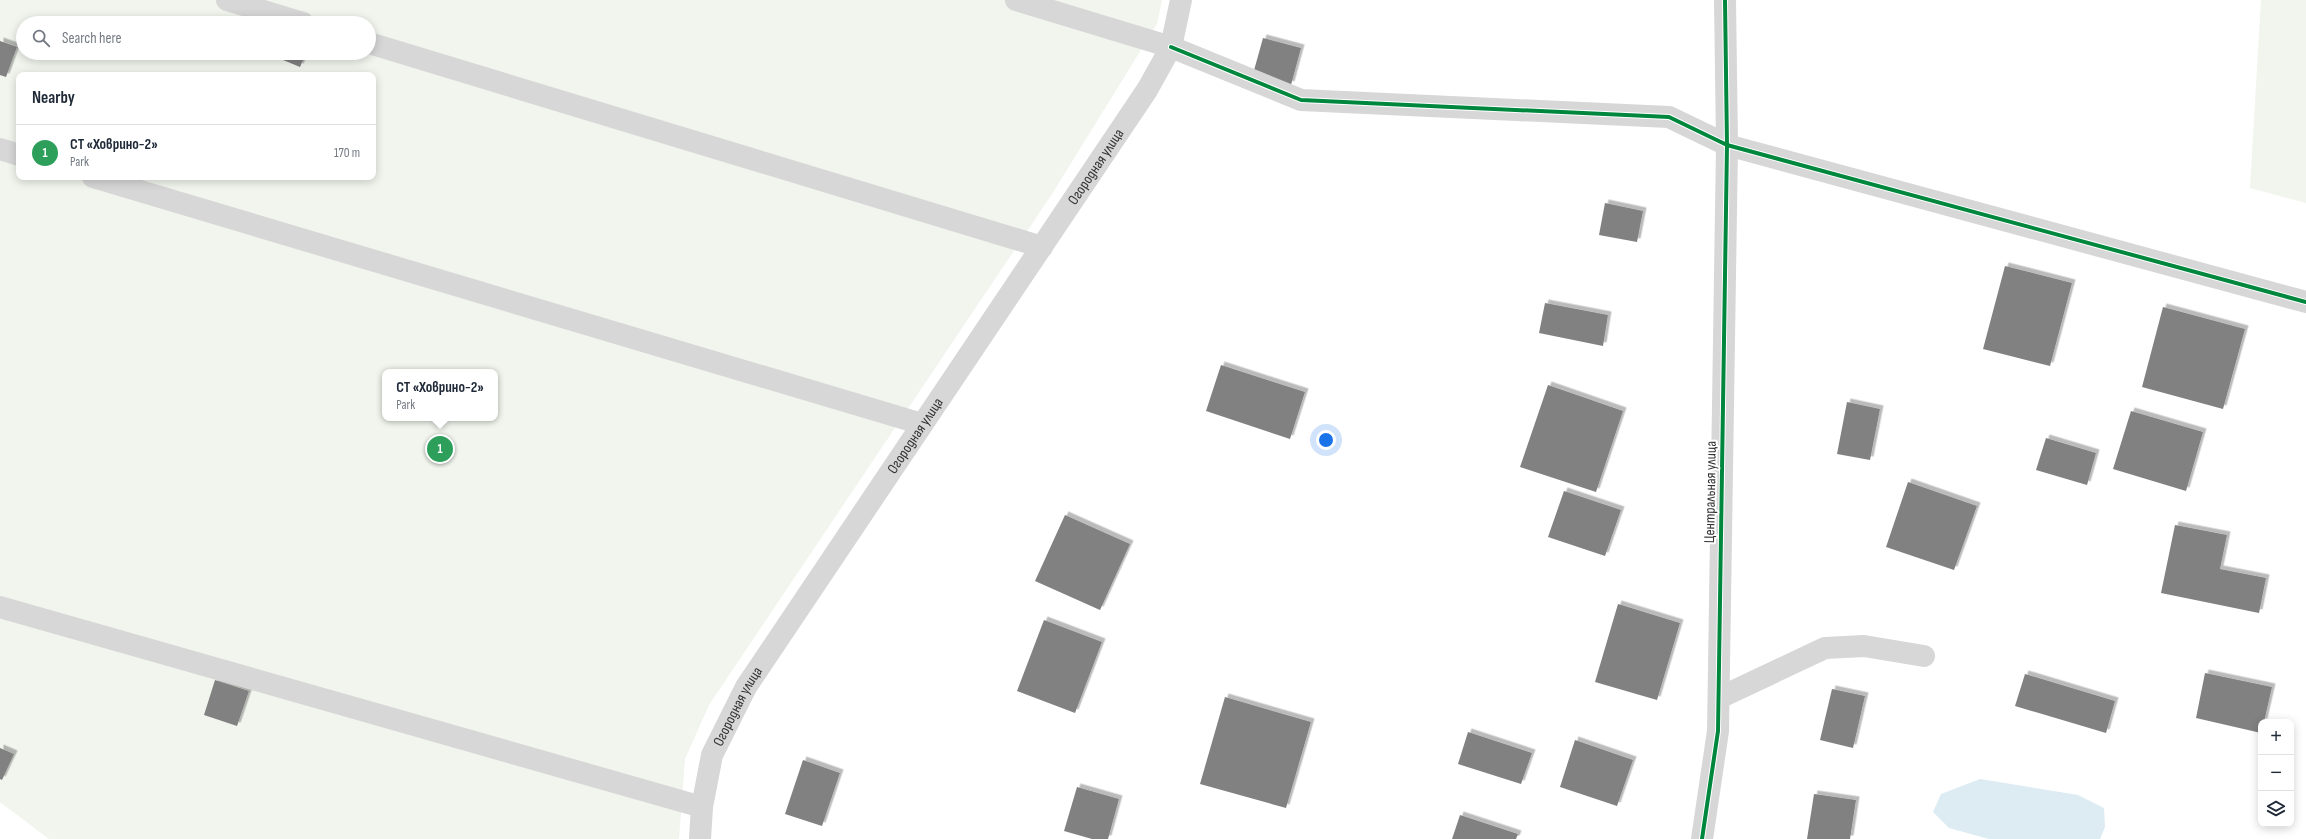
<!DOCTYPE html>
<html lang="en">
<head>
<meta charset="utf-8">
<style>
  body { margin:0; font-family:"Sofia Sans Condensed",sans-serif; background:#f6f6f7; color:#1f2937 }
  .controls { position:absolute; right:12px; bottom:12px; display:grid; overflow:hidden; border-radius:8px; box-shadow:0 2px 10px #0003 }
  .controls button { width:36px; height:36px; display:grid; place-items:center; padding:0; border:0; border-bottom:1px solid #e0e1e3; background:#fff; color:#1f2937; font:20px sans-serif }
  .you { position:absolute; left:1326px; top:440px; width:14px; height:14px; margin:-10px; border:3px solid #fff; border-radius:50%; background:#1a73e8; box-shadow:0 0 0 6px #1a73e833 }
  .badge { display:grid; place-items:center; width:26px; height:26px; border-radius:50%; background:#7a7a7a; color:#fff; font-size:13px; font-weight:700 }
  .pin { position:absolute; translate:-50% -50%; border:2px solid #fff; box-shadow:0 1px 4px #0006 }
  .popup { position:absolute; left:382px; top:369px; width:116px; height:52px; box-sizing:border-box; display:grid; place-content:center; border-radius:8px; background:#fff; filter:drop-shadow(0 1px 3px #0005); font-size:13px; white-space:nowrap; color:#747a83 }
  .popup b { font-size:15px; color:#1f2937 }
  .popup::after { content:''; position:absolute; left:50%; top:100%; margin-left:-8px; border:8px solid transparent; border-top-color:#fff }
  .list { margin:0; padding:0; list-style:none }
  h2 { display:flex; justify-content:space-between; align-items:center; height:52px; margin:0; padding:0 16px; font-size:17px }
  h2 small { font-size:13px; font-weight:400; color:#747a83 }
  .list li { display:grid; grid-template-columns:26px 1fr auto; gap:12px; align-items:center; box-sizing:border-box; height:56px; padding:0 16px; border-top:1px solid #e0e1e3 }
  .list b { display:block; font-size:15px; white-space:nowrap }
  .list p { margin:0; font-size:13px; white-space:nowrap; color:#747a83 }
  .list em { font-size:13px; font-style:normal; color:#747a83 }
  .icon { flex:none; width:22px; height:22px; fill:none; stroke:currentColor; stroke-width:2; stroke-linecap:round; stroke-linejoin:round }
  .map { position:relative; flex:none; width:2306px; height:839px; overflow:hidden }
  .search { position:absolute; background:#fff; box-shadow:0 2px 10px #0003; left:16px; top:16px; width:360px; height:44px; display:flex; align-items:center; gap:10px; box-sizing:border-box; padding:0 14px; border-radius:22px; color:#747a83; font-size:15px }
  .panel { position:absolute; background:#fff; box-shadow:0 2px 10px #0003; left:16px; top:72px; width:360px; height:108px; border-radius:8px }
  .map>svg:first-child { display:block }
</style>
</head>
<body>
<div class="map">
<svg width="2306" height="839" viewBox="0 0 2306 839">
  <defs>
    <filter id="shadow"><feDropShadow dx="3.5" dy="-3.5" stdDeviation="0" flood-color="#0004"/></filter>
  </defs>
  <rect width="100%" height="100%" fill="#fff"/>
  <path fill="#f1f5ed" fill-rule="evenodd" d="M0 0H1162L1157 24 1052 194 709 705 685 759 679 839H49L0 802ZM23 23H369V53H23ZM19 75H373V177H19ZM385 372H495V418H385Z
    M2261 0H2306V203L2250 188Z"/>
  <path fill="#ddebf3" d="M1980 779 2078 795 2104 808 2105 827 2100 839H1989L1949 828 1933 812 1941 794Z"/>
  <path fill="#818181" filter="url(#shadow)" d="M1263 38 1301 48 1291 85 1253 74Z
    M0 41 17 47 6 77 0 75Z
    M272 53H306L300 67 271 55Z
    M1605 203 1643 211 1637 242 1599 235Z
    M2005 266 2072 283 2050 366 1983 349Z
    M1545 303 1608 315 1603 346 1539 333Z
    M2163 307 2245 329 2223 409 2142 387Z
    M1221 365 1305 392 1290 439 1206 411Z
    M1548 385 1623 411 1596 492 1520 467Z
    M1847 402 1880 409 1870 460 1837 454Z
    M2131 411 2203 432 2186 491 2113 469Z
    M2046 438 2096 453 2087 485 2036 470Z
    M1908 482 1977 506 1954 570 1886 547Z
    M1564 491 1621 510 1605 556 1548 537Z
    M1065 515 1130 544 1100 610 1035 581Z
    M2175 525 2227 535 2220 569 2266 578 2259 613 2161 593Z
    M1618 604 1680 623 1657 700 1595 682Z
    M1044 620 1102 642 1075 713 1017 691Z
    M2205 673 2272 687 2264 722H2261V733L2196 718Z
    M2025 674 2115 701 2106 733 2015 706Z
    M215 680 249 691 237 726 204 715Z
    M1832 689 1865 696 1853 748 1820 740Z
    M1225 697 1311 722 1286 808 1200 784Z
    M1468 732 1532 753 1521 784 1458 764Z
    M1575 740 1633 760 1617 806 1560 787Z
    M0 748 14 754 2 780 0 779Z
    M803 760 840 773 822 826 785 814Z
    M1077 787 1119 799 1108 839H1092L1064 831Z
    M1814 794 1856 800 1850 839H1807Z
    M1460 815 1518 834 1516 839H1452Z"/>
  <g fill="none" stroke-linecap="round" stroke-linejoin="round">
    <g stroke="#d7d7d7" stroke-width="22">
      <path d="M227 0 303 23"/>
      <path d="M1016 0 1171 47 1301 100 1669 117 1727 145 2306 302"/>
      <path d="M369 43 1042 247"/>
      <path d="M0 149 19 155"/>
      <path d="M93 177 922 424"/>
      <path d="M0 607 702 807"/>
      <path d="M1719 698 1825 648 1864 646 1924 656"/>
      <path id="s1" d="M700 839 702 807 712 755 746 687 1147 90 1171 47 1181 0"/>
      <path d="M1702 839 1718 731 1727 145 1725 0"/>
    </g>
    <defs>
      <path id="cycleway" d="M1171 47 1301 100 1669 117 1727 145 2306 302
        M1702 839 1718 731 1727 145 1725 0"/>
    </defs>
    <use href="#cycleway" stroke="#fff" stroke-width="6"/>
    <use href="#cycleway" stroke="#00873e" stroke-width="4"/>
  </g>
  <g text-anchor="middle" stroke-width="4" stroke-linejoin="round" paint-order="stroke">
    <g font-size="15" fill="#333" stroke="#fff">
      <text dy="5" stroke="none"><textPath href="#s1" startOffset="788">Огородная улица</textPath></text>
      <text dy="5" stroke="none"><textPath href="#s1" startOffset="464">Огородная улица</textPath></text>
      <text transform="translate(1710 492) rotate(-89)" y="5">Центральная улица</text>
      <text dy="5" stroke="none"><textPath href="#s1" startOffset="140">Огородная улица</textPath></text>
    </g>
  </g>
</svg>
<div class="controls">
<button>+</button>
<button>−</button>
<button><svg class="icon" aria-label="layers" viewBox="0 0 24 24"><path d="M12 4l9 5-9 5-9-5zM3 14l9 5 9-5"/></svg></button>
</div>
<div class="you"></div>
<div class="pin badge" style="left:440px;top:449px;background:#2e9e5b">1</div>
<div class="popup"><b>СТ «Ховрино-2»</b>Park</div>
<div class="search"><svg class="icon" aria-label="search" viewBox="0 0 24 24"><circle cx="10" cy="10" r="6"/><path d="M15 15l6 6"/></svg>Search here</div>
<section class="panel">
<h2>Nearby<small></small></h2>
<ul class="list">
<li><span class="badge" style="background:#2e9e5b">1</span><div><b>СТ «Ховрино-2»</b><p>Park</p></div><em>170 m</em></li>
</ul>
</section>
</div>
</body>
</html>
